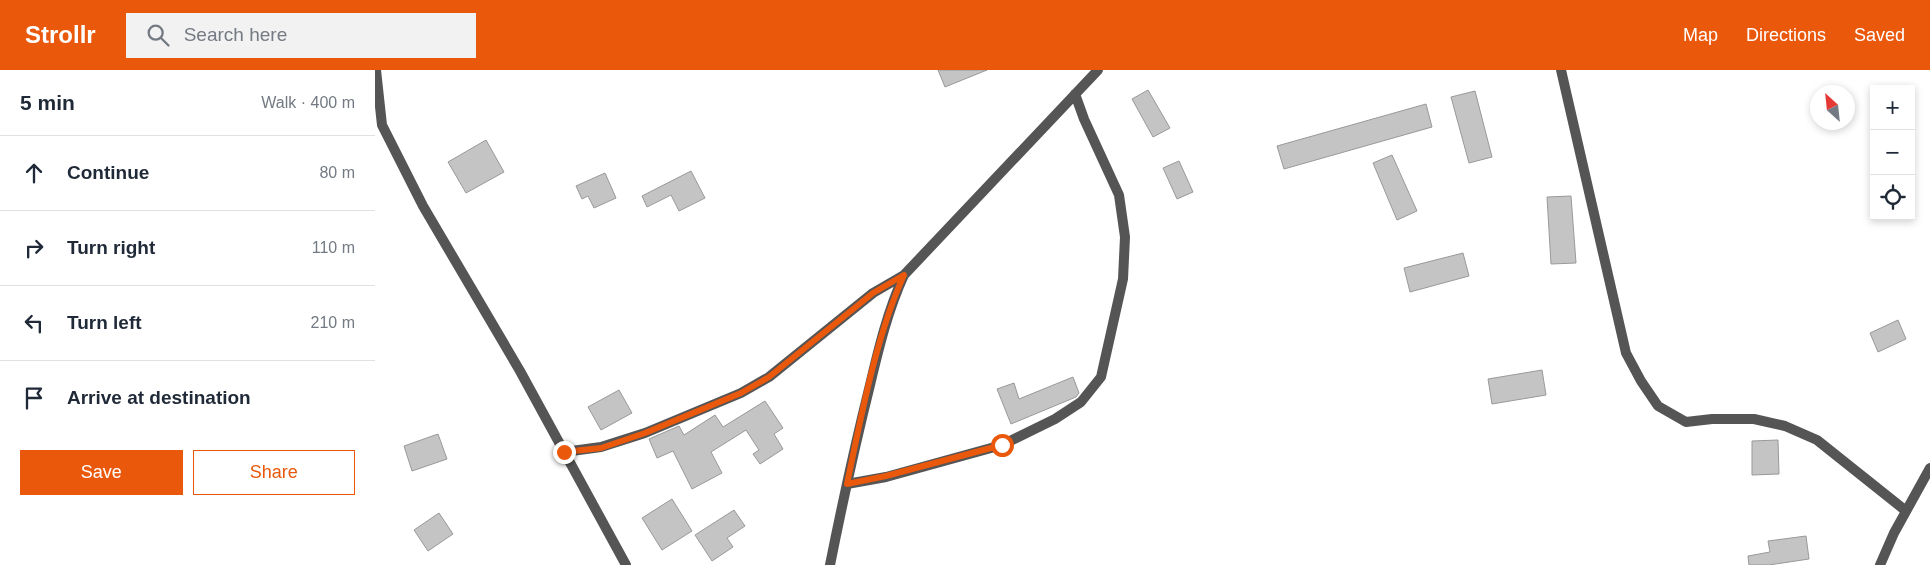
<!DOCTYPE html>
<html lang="en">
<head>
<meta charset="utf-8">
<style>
  body { margin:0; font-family:Helvetica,sans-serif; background:#f2f2f3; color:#1f2937 }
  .controls { position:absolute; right:15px; top:15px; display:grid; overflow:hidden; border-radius:0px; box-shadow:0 2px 8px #0003 }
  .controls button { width:45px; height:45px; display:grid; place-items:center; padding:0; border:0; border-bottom:1px solid #e0e1e3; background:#fff; color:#1f2937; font:25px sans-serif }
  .compass { position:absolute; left:1435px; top:15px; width:45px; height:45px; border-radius:50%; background:#fff; box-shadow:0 2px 8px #0003; rotate:333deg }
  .stop { position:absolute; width:15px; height:15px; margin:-11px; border:4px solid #ea580c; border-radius:50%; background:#fff }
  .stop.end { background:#ea580c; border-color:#fff; box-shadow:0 1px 5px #0008 }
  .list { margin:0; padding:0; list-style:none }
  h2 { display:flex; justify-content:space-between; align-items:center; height:65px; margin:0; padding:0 20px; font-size:21px }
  h2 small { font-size:16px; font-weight:400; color:#747a83 }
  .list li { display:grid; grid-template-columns:32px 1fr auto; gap:15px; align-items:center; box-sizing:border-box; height:75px; padding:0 20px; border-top:1px solid #e0e1e3 }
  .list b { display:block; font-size:19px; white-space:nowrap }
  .list em { font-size:16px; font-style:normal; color:#747a83 }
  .actions { display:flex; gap:10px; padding:15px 20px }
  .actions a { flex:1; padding:11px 0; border:1px solid #ea580c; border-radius:0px; text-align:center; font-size:18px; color:#ea580c }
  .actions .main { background:#ea580c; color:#fff }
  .icon { flex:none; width:28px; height:28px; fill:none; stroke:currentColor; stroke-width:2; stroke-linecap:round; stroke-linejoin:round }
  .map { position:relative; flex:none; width:1555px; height:495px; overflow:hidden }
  header { display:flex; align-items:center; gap:30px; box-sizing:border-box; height:70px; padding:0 25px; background:#ea580c; color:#fff }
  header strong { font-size:24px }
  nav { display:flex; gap:28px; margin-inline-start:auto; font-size:18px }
  .search { width:350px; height:45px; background:#f2f2f3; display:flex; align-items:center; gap:12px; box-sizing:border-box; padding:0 18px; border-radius:0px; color:#747a83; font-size:19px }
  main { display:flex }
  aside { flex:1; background:#fff }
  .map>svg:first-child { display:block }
</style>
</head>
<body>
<header>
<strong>Strollr</strong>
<div class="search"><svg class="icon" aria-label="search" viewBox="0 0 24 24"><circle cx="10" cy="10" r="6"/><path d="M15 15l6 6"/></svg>Search here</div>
<nav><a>Map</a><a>Directions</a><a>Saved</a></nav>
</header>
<main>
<aside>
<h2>5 min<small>Walk · 400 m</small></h2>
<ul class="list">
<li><svg class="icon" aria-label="ahead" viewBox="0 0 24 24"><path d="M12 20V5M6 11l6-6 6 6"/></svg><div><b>Continue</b></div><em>80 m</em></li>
<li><svg class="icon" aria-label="right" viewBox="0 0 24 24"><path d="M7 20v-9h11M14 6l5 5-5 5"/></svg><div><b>Turn right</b></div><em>110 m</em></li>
<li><svg class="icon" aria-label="left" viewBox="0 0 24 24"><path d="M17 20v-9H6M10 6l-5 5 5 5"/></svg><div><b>Turn left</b></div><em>210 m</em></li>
<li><svg class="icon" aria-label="arrive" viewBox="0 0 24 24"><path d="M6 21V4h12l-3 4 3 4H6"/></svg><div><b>Arrive at destination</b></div></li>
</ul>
<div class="actions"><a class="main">Save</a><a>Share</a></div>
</aside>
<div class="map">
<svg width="1555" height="495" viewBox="0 0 1555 495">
  <rect width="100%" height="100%" fill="#fff"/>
  <path fill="#c4c4c4" stroke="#999" d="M563 0H612L570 17Z
    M773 20 795 58 778 67 757 29Z
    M1100 21 1117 87 1094 93 1076 27Z
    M1051 34 1057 57 909 99 902 76Z
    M111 70 129 102 91 123 73 92Z
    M1017 85 1042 141 1022 150 998 93Z
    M804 91 818 122 802 129 788 98Z
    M316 101 330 128 304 141 296 125 272 137 267 126Z
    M230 103 241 128 219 138 213 126 207 129 201 116Z
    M1196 126 1201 193 1176 194 1172 127Z
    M1088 183 1094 206 1035 222 1029 198Z
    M1523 250 1531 269 1503 282 1495 263Z
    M1167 300 1171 325 1117 334 1113 309Z
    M698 307 704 323 701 327 636 354 622 319 639 313 644 329Z
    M244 320 257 343 226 360 213 337Z
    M390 331 408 358 399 364 408 379 385 394 378 384 384 380 371 360 336 382 347 403 317 419 298 381 282 388 274 369 304 356 309 365 340 345 348 357Z
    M63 364 72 389 37 401 29 376Z
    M1403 370 1404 404 1377 405V371Z
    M297 429 317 461 287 480 267 448Z
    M359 440 370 456 352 468 358 477 337 491 320 465Z
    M64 443 78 464 53 481 39 460Z
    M1431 466 1434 489 1394 495H1374L1373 486 1395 482 1393 471Z"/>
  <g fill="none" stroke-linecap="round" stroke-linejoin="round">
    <path stroke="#555" stroke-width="10" d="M1 0 7 55 48 136 145 301 251 495
      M1186 0 1251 283 1266 311 1283 336 1311 352 1337 349H1379L1410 356 1442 370 1531 441
      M189 382 226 377 270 363 366 323 394 307 498 223 529 205
      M472 414 511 407 627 375 680 349 706 332 726 307 748 209 750 167 744 125 709 49 700 24
      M455 495C467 435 480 375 495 315 504 277 513 240 529 205L723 0
      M1505 495 1519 463 1555 398"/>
  </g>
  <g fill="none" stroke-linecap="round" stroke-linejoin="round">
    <path stroke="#ea580c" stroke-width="6" d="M189 382 226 378 270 363 366 323 394 307 498 223 529 205C501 266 486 347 472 414L511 406 627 375"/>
  </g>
</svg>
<div class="controls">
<button>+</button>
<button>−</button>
<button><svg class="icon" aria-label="locate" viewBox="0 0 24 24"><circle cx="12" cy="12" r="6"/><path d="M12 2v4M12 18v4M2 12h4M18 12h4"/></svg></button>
</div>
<svg class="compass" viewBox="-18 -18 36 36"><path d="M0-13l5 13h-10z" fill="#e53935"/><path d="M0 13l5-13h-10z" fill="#747a83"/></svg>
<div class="stop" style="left:627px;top:375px"></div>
<div class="stop end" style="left:189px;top:382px"></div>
</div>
</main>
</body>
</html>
